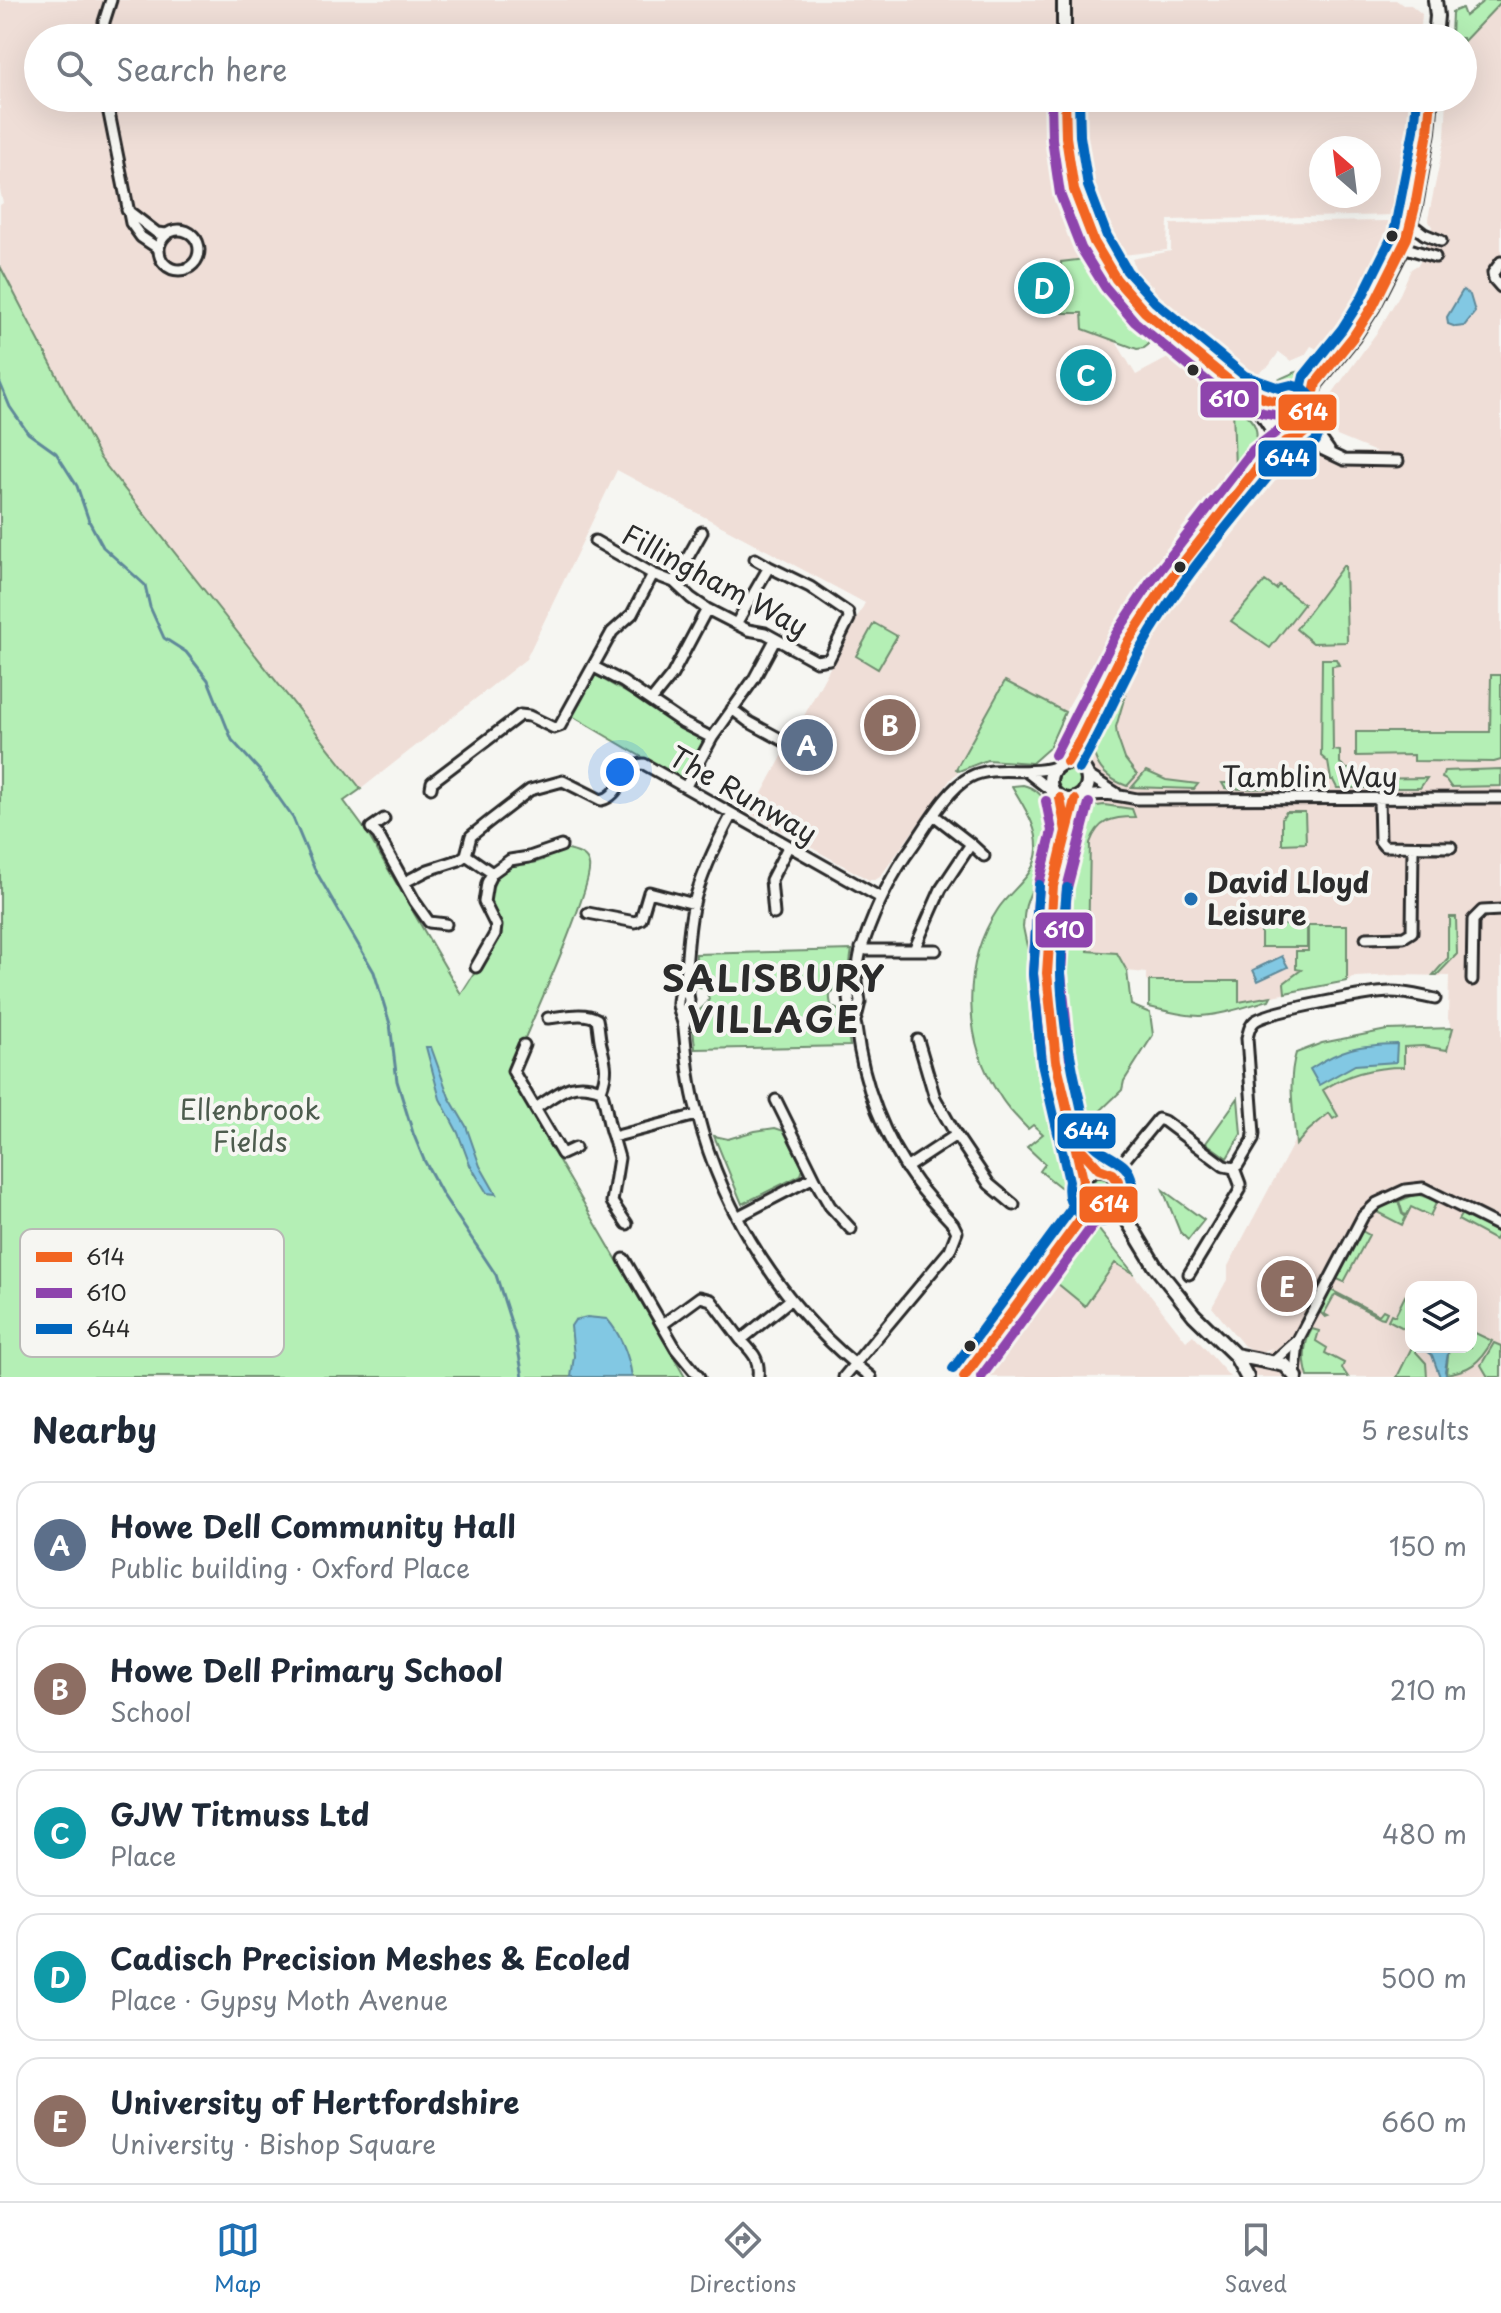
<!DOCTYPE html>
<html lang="en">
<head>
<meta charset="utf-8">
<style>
  body { margin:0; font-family:"Playpen Sans",sans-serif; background:#f2f2f3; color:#1f2937 }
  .controls { position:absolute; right:24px; bottom:24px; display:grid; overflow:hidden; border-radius:16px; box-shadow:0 8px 32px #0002 }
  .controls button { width:72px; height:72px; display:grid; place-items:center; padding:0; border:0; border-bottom:2px solid #e0e1e3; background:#fff; color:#1f2937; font:40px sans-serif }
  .compass { position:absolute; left:1309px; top:136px; width:72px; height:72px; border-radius:50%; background:#fff; box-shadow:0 8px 32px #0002; rotate:332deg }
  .you { position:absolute; left:620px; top:772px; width:28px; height:28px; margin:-20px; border:6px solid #fff; border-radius:50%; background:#1a73e8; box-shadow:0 0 0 12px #1a73e833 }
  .badge { display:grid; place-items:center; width:52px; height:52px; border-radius:50%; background:#1f6fb2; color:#fff; font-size:26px; font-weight:700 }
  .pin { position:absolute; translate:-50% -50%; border:4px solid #fff; box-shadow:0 2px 8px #0006 }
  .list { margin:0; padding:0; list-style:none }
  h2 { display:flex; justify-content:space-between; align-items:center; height:104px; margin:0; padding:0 32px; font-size:34px }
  h2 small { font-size:26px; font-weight:400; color:#747a83 }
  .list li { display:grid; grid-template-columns:52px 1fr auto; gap:24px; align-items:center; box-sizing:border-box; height:128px; margin:0 16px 16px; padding:0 16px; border:2px solid #e0e1e3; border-radius:24px }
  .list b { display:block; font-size:30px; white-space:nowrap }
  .list p { margin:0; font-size:26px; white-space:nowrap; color:#747a83 }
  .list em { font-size:26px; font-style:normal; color:#747a83 }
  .icon { flex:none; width:44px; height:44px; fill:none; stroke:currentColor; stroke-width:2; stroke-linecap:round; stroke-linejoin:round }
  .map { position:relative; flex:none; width:1501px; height:1377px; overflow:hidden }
  .search { position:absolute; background:#fff; box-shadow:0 8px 32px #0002; left:24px; right:24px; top:24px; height:88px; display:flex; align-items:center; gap:20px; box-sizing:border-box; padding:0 28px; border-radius:44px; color:#747a83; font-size:30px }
  .sheet { height:824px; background:#fff }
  nav { display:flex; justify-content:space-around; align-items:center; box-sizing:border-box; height:112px; border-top:2px solid #e0e1e3; background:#fff; font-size:22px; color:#747a83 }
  nav a { display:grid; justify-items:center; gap:4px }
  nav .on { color:#1f6fb2 }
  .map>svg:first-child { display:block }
</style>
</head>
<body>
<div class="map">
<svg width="1501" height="1377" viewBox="0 0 1501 1377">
  <rect width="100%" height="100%" fill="#f6f6f2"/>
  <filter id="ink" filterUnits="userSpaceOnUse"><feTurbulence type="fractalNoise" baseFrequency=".0125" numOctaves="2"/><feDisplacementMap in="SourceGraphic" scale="16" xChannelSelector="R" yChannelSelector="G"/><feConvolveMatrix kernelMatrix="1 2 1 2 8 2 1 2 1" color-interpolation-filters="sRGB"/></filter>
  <g filter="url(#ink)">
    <path fill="#efded7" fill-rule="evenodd" d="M0 0H1396L1403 5H1411L1422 14 1420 38H38V98H1416L1412 144 1397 215 1168 220 1167 250 1061 262 1082 313 1084 329 1115 340 1136 375 1168 358 1233 407 1235 470 1201 511 1195 512 1181 529 1127 603 1065 712 1005 681 956 768 959 771 950 780 880 877 875 880H869L751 814 865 603 617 470 526 659 361 789 100 458 0 266V205L3 203 0 190ZM1321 148H1369V196H1321Z
      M1501 2V1377H1239L1272 1348 1260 1353 1244 1346 1212 1307 1228 1278V1266L1295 1140 1292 1084 1293 1062 1296 1053 1322 1043 1387 1030 1452 1028 1448 1019 1449 976 1397 975 1356 977 1347 981 1239 1003H1149V982L1146 981V973L1127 971 1116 953 1088 952 1092 749 1117 692 1177 604 1296 455 1376 452 1337 436 1324 414 1326 402 1378 331 1400 294 1411 269 1419 264 1432 227 1428 219 1445 137 1447 98H1463V42ZM1411 1287H1471V1347H1411Z
      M1391 221 1387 229 1393 232 1386 248 1354 305 1339 319 1319 350 1311 346 1305 355 1291 361 1279 352 1269 366 1252 377 1242 373 1193 335 1198 326 1169 308 1170 306 1157 297 1159 295 1153 291 1154 287 1141 279 1142 276 1135 268 1132 259 1171 251V224Z
      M1089 1227H1094L1099 1230 1186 1341 1193 1335 1230 1377H977Z"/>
    <path fill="#b4efb5" stroke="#708d70" stroke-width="2" d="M1485 0H1501V2L1463 42V38H1451L1452 12 1462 8 1465 16Z
      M1085 259 1122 308 1147 333 1148 345 1144 348 1137 349 1083 329 1082 313H1062L1061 262Z
      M0 266 100 458 361 789 344 801 366 831 461 994 497 938 502 925 498 916H494L487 899 497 877 506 869 518 862 534 863 543 860 544 856 565 849C574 852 587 853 589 865 594 887 522 1043 509 1075L685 1377H0Z
      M1308 370C1295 383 1284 393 1265 388 1277 380 1293 371 1308 370Z
      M1233 407C1269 425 1259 446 1235 470Z
      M1277 420a13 13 0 1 1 26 0a13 13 0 1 1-26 0Z
      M1343 566H1345L1347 642 1313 643 1296 629Z
      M1265 581 1276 589 1279 585 1304 604 1270 648 1231 621Z
      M874 623 897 636 878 669 856 656Z
      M1322 659H1336L1339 665 1332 666 1333 750 1340 751V763L1347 769H1356V779L1427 778 1420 788H1337L1333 780H1331L1328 762 1321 756Z
      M1127 673 1131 675 1116 727 1117 736 1125 759 1137 775 1127 786C1108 779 1097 769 1093 750Z
      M595 675 706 738 681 780 572 716Z
      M1491 675H1501V760L1494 762 1414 761V755L1356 756V732H1490Z
      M1005 681 1065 712 1049 748 1032 763 987 760 959 771 956 769Z
      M1501 769V786L1451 787 1446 780 1442 778 1444 771Z
      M1058 782a12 12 0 1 1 24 0a12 12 0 1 1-24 0Z
      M1146 771 1166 780 1198 784 1194 789 1132 787Z
      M1222 783H1312L1306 788 1231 789 1225 788Z
      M1023 785C1034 788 1041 793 1046 804 1063 838 1037 870 1027 902 1024 909 1024 919 1023 927L1060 1106 1067 1177 1065 1191 1040 1171 1045 1164 1027 1147 1043 1134 1033 1125 1028 1129C1018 1119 1007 1108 1000 1096 963 1042 961 964 998 909 1012 888 1036 876 1037 849 1038 826 1023 806 1012 786Z
      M1104 805 1132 809 1135 817C1112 817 1098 820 1090 843L1088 951 1117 953 1127 971 1131 1005 1150 1013 1153 1035 1124 1081 1122 1090 1094 1117 1078 1125 1060 1048 1054 997V933L1060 874 1077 815 1090 807Z
      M1286 812H1305L1306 843 1282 844V818Z
      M1049 865H1051L1044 949V987C1034 963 1025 926 1034 900 1038 888 1044 876 1049 865Z
      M1450 917H1456L1457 954 1437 975H1433L1448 958V927L1450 926Z
      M1261 925H1307V947H1261Z
      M1308 925H1347V981L1285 993 1284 983 1301 970 1296 969V951H1308Z
      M852 950C850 959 850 971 847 979 840 992 824 987 832 1007L845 1013 850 1046 695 1049C695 1040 690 1023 696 1014 700 1008 706 1007 709 999L706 990 694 984 696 954Z
      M1149 981H1239V1002L1271 996 1269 1000C1247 1006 1223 1015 1200 1016 1183 1016 1166 1011 1149 1007Z
      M1453 1028 1447 1050 1423 1046 1404 1047V1067C1374 1067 1348 1073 1323 1090L1338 1116 1333 1119 1329 1113 1308 1131 1296 1145C1294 1115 1287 1082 1296 1053L1322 1043 1387 1030Z
      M1238 1098 1241 1134 1227 1158 1206 1143Z
      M775 1128 784 1131 803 1169 801 1175 742 1204 714 1136 728 1139 755 1131Z
      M1091 1188a11 11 0 1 1 22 0a11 11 0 1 1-22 0Z
      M1163 1190 1204 1220 1188 1240 1180 1232Z
      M1417 1194 1437 1201 1430 1216 1411 1207 1407 1215 1403 1214 1399 1201Z
      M1398 1201 1402 1214 1406 1217 1402 1225 1375 1211 1380 1207Z
      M1462 1213 1499 1233 1495 1240 1458 1220Z
      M1089 1227H1094L1099 1230 1134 1274 1115 1263 1085 1306 1052 1279Z
      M1362 1231 1369 1235 1344 1282 1337 1279Z
      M1331 1290 1379 1315 1383 1310 1387 1312 1384 1318 1379 1317 1335 1294 1324 1314 1328 1316 1325 1317 1320 1312Z
      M1405 1296 1411 1302V1332L1388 1320 1391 1314 1395 1316Z
      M1312 1329 1319 1331 1316 1341 1327 1348 1325 1353 1344 1363 1342 1368 1348 1377H1308C1303 1360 1303 1344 1312 1329Z
      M1471 1331 1492 1341C1479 1364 1470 1370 1446 1374L1449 1347H1471Z
      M1494 1343 1501 1346V1377H1488L1481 1365Z
      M1412 1347H1418L1416 1352 1426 1363 1427 1377H1397Z"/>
    <path fill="#82c8e3" stroke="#5f8999" stroke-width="2" d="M1463 290 1470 295 1475 312 1464 326 1456 327 1448 324 1447 317Z
      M1282 956 1288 967 1258 981 1253 970Z
      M1397 1044 1396 1062 1355 1065 1319 1085 1310 1069C1342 1048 1358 1045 1397 1044Z
      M426 1047H431L449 1097 466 1126 480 1166 496 1194 487 1193 470 1165 458 1133 440 1099Z
      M587 1317 607 1319C621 1335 629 1356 632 1377H571L574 1356 571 1326 575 1320Z
      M1422 1347H1449L1445 1371 1447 1377H1440L1432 1355Z"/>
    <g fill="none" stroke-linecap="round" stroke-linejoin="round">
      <path stroke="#5f8999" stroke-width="3" d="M0 383 10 407 28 433 56 453 77 486 89 521 103 547 145 585 150 607 164 638 186 652 208 680 232 740 260 771 293 818 314 868 374 972 390 1024 397 1081 413 1133 424 1160 443 1195 496 1275 516 1338 523 1377"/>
      <defs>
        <path id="street" d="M103 38 104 22 111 0
          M106 98 131 223 141 237 159 249
          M127 210 157 233 167 234
          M1411 224 1424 234 1441 241
          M159 250a20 20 0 1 1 40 0a20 20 0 1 1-40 0Z
          M1403 247 1435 257
          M1501 262 1493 273 1494 279 1501 287
          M1309 422 1329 450
          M1298 438 1344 460 1398 461
          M595 541 653 574 674 582 691 598 707 609 748 630 765 633 816 661 829 659 849 619 848 613 810 587 769 567 736 624
          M755 559 769 567
          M674 582 702 532
          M594 667 623 682 683 723 712 738
          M651 701 672 675 707 609
          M732 709 749 722 784 741
          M1027 772 1054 793
          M1089 776 1116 793
          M686 786 712 738 754 679 775 640
          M431 788 432 782 520 715 529 716 554 728 560 726 612 632 632 614 653 574
          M1080 797C1099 792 1118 795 1137 799L1501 798
          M1379 798 1380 841 1384 846 1451 847
          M732 814C717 842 702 872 694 903 688 927 688 952 685 976 683 986 677 995 678 1005 679 1013 683 1020 684 1028 687 1058 689 1084 697 1112 723 1216 786 1312 871 1377
          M384 819 371 828 378 835 415 902 429 922 446 924
          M971 844 984 856
          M466 855 492 873 510 860 529 857 561 846
          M405 882 428 870 459 860 466 855 471 836 491 820 530 790 563 781 601 800C623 796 621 764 644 764L881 898
          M588 913 635 922 641 919 649 892 694 904
          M774 914 771 880 788 847
          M1366 938 1404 937 1412 932 1413 848
          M861 948 867 950H914L941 889 971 844 935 816
          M914 950H936
          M476 967 495 934 496 926 484 902 487 883 492 873
          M685 979 689 1000 685 1023
          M1472 980 1473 920 1482 911 1501 910
          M548 1018C563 1017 584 1011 597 1019 599 1028 599 1037 601 1045 606 1065 608 1071 601 1090
          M856 1018 860 1002 856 974
          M918 1040 935 1098 956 1135 989 1184 1014 1205
          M524 1045 513 1071 562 1154 575 1148
          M776 1100 819 1187 830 1206 851 1229
          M536 1108C560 1092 571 1079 601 1090 607 1106 607 1122 613 1137L697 1115
          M613 1137 619 1158 612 1202 627 1224
          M906 1168 956 1135
          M1113 1174 1158 1119 1164 1121 1224 1166 1234 1168 1238 1165 1253 1140 1254 1134 1247 1038C1249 1031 1249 1026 1255 1021 1269 1011 1371 992 1391 992 1406 992 1420 996 1435 999
          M737 1217 814 1177
          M624 1259 676 1349 699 1377
          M1189 1274 1240 1190V1184L1234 1168
          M663 1324 700 1297 711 1300 741 1340 790 1300
          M741 1340C753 1353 760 1359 758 1377
          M1272 1363 1298 1340
          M1295 1374 1298 1340 1363 1216 1377 1203 1405 1190 1423 1188 1501 1227
          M844 1377 950 1250 957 1232 953 1224C941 1211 928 1198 917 1183 883 1137 863 1083 856 1027 854 1017 849 1007 849 997 849 988 853 982 856 974 859 964 859 954 863 944 875 910 890 876 912 847 926 827 948 788 970 777 997 763 1031 778 1059 765
          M964 1377 1091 1205"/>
        <path id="secondary" d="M1064 0V38
          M1435 0 1437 16 1435 38
          M1065 98C1067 199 1092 268 1170 334 1193 353 1221 370 1242 392 1249 399 1256 406 1262 414 1271 425 1278 448 1298 438 1310 432 1308 423 1308 412 1309 402 1313 392 1316 383
          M1245 391 1266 399 1296 402
          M1289 399 1316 383 1353 337 1373 306 1403 247 1415 206 1428 132 1431 98
          M1050 781a19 19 0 1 1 38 0a19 19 0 1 1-38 0Z
          M1067 762 1080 740 1129 640 1161 591 1244 483 1264 459 1287 441
          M1075 800 1053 886 1047 973 1056 1061 1083 1180
          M1076 1144 1099 1169
          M1119 1190 1112 1203C1068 1220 1074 1153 1113 1174L1124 1200 1129 1223 1155 1266 1194 1315 1235 1355 1247 1377
          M1235 1355 1285 1365 1296 1377"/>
      </defs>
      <use href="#street" stroke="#2b2b2b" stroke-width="15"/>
      <use href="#secondary" stroke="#2b2b2b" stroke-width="18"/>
      <use href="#street" stroke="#f6f6f2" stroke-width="9"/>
      <use href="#secondary" stroke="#f6f6f2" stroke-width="12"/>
      <defs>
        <path id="bus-1" d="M1065 98 1066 137 1074 190 1094 242 1116 279 1145 312 1238 388 1266 399 1279 402 1289 399 1298 402 1308 413 1309 422 1304 433 1298 438 1287 441 1264 459 1161 591 1129 640 1080 740 1067 762
          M1306 430 1316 383 1353 337 1373 306 1407 238 1415 206 1428 132 1431 98
          M1053 886 1047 973 1056 1061
          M1053 886 1066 831 1060 798
          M1053 886 1075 800
          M1056 1061 1076 1144 1099 1169 1113 1174 1118 1181 1119 1190 1112 1203 1101 1208 1091 1205 1081 1194 1083 1180Z
          M964 1377 1091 1205"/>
        <path id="bus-2" d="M1051 98 1052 139 1060 194 1081 248 1105 287 1135 322 1230 400 1263 413 1279 416 1289 414 1295 420 1291 425 1280 429 1253 450 1150 583 1116 634 1055 755
          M1039 883 1052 831 1046 801
          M1039 884 1033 973 1042 1062
          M1070 1059 1061 973 1067 888 1089 803
          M981 1377 1102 1213"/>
        <path id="bus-3" d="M1079 98 1080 136 1088 186 1107 236 1127 271 1155 302 1245 376 1279 388 1291 385 1304 389 1320 406 1323 423 1316 441 1304 450 1293 454 1274 469C1228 526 1177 583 1141 648 1119 687 1102 730 1079 769
          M1292 427 1304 376 1342 329 1361 299 1394 233 1414 130 1417 98
          M1039 885 1033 974 1042 1064 1069 1181C1065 1205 1078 1219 1103 1222 1121 1216 1135 1203 1132 1182 1129 1157 1099 1159 1088 1136 1083 1123 1082 1107 1078 1094 1069 1055 1062 1014 1061 973 1060 945 1065 916 1067 888
          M953 1369 1080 1197"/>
      </defs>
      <use href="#bus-1" stroke="#f6f6f2" stroke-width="16"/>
      <use href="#bus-2" stroke="#f6f6f2" stroke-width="16"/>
      <use href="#bus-3" stroke="#f6f6f2" stroke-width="16"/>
      <use href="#bus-1" stroke="#f26522" stroke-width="10"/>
      <use href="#bus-2" stroke="#8e44ad" stroke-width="10"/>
      <use href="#bus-3" stroke="#0065bd" stroke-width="10"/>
    </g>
  </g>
  <g fill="#2b2b2b" stroke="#f6f6f2" stroke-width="3">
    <circle cx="1392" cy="236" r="7"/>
    <circle cx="1193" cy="370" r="7"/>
    <circle cx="1180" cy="567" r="7"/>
    <circle cx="970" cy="1346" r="7"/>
  </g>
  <circle fill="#1f6fb2" stroke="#f6f6f2" stroke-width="3" cx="1191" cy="899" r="8"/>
  <g text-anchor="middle" stroke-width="8" stroke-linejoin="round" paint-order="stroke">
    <g font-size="28" fill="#2b2b2b" stroke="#f6f6f2">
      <text transform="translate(715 581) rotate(28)" y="10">Fillingham Way</text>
      <text x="1310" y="787">Tamblin Way</text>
      <text transform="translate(743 795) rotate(30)" y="10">The Runway</text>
    </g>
    <g font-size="28" font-weight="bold" fill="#2b2b2b" stroke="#f6f6f2" text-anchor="start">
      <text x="1207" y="893">David Lloyd<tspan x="1207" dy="32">Leisure</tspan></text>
    </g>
    <g font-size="28" fill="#4d5c4e" stroke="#f6f6f2">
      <text x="250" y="1120">Ellenbrook<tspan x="250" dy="32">Fields</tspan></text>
    </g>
    <g font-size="36" font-weight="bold" letter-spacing="2" fill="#2b2b2b" stroke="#f6f6f2">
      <text x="774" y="992">SALISBURY<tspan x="774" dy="41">VILLAGE</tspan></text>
    </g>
  </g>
  <rect x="20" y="1229" width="264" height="128" rx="12" fill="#f6f6f2" stroke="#b9b9b6" stroke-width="2"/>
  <rect x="36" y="1252" width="36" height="10" fill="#f26522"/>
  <rect x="36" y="1288" width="36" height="10" fill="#8e44ad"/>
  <rect x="36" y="1324" width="36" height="10" fill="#0065bd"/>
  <g font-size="22" fill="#2b2b2b">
    <text x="86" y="1265">614</text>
    <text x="86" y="1301">610</text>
    <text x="86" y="1337">644</text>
  </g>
  <g stroke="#f6f6f2" stroke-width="3">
    <rect x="1199" y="380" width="61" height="39" rx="8" fill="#8e44ad"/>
    <rect x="1277" y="393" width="61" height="39" rx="8" fill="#f26522"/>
    <rect x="1257" y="439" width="61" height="39" rx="8" fill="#0065bd"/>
    <rect x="1034" y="911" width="60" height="38" rx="8" fill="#8e44ad"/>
    <rect x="1056" y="1112" width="61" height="38" rx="8" fill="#0065bd"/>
    <rect x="1078" y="1185" width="61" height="39" rx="8" fill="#f26522"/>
  </g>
  <g font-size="22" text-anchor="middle" font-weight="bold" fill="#fff">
    <text x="1229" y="407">610</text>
    <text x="1308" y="420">614</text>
    <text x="1287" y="466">644</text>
    <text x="1064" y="938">610</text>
    <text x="1086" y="1139">644</text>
    <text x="1109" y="1212">614</text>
  </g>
</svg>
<div class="controls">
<button><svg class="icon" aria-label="layers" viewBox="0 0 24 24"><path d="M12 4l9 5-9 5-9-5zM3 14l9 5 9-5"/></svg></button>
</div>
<svg class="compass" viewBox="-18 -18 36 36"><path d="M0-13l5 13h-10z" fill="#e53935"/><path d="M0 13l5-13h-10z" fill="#747a83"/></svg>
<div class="you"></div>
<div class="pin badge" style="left:807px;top:745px;background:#5c6f8a">A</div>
<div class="pin badge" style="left:890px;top:725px;background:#8d6e63">B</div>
<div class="pin badge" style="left:1086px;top:375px;background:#0f9aa8">C</div>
<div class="pin badge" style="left:1044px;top:288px;background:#0f9aa8">D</div>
<div class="pin badge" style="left:1287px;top:1286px;background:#8d6e63">E</div>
<div class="search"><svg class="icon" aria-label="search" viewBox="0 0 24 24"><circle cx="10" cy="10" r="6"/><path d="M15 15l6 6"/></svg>Search here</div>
</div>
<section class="sheet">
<h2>Nearby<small>5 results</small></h2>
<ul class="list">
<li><span class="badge" style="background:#5c6f8a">A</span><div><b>Howe Dell Community Hall</b><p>Public building · Oxford Place</p></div><em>150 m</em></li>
<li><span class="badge" style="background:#8d6e63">B</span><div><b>Howe Dell Primary School</b><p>School</p></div><em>210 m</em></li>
<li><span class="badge" style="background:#0f9aa8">C</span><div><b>GJW Titmuss Ltd</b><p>Place</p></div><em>480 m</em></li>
<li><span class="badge" style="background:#0f9aa8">D</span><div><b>Cadisch Precision Meshes &amp; Ecoled</b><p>Place · Gypsy Moth Avenue</p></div><em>500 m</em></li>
<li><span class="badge" style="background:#8d6e63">E</span><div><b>University of Hertfordshire</b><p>University · Bishop Square</p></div><em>660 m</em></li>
</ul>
</section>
<nav>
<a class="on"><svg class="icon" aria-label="map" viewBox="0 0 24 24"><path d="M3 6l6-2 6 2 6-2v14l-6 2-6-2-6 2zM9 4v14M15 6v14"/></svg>Map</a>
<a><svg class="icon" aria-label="directions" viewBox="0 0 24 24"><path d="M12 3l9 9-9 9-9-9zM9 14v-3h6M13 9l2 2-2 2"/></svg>Directions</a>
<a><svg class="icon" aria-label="saved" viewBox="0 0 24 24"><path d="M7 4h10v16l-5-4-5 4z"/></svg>Saved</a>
</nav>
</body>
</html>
